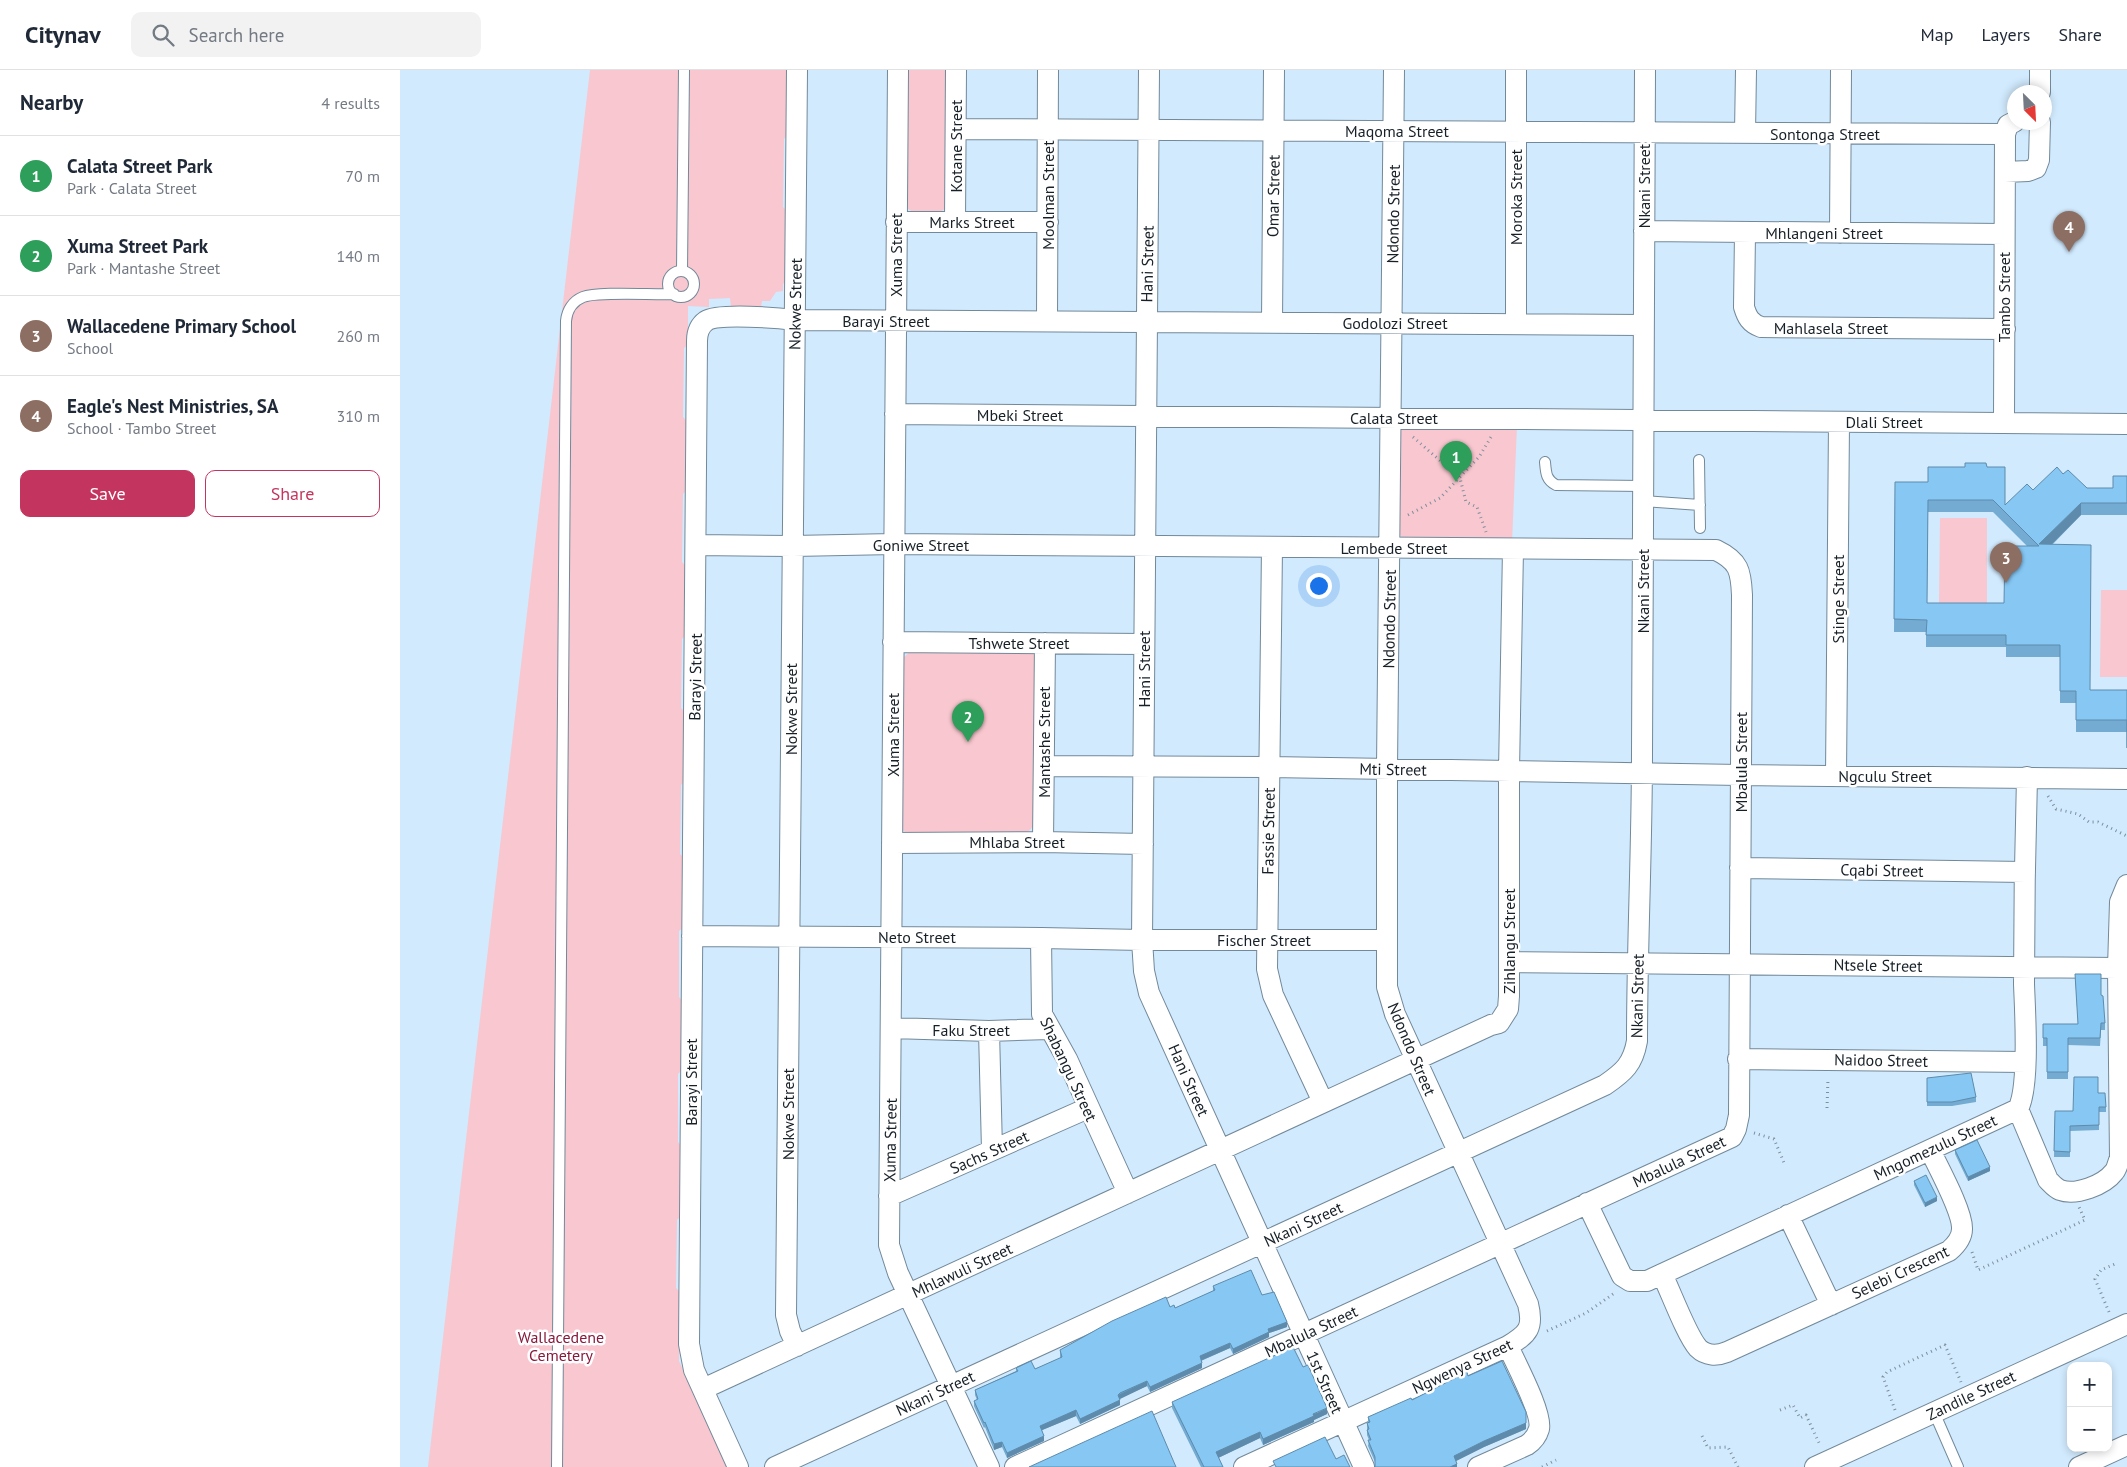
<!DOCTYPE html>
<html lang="en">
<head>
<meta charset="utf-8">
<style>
  body { margin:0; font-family:"PT Sans",sans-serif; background:#f2f2f3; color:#1f2937 }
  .controls { position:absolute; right:15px; bottom:15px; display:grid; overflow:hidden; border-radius:10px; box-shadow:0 2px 8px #0003 }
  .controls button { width:45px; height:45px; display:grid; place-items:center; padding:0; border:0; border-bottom:1px solid #e0e1e3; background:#fff; color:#1f2937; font:25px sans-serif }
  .compass { position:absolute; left:1607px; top:15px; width:45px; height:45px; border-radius:50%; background:#fff; box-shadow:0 2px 8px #0003; rotate:156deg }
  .you { position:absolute; left:918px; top:515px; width:18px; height:18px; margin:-12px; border:4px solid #fff; border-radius:50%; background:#1a73e8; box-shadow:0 0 0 8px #1a73e833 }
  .badge { display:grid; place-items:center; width:32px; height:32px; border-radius:50%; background:#c3355f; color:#fff; font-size:16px; font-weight:700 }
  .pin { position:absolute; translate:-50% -41px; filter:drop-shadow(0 1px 2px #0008) }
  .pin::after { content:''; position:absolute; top:26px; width:18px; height:15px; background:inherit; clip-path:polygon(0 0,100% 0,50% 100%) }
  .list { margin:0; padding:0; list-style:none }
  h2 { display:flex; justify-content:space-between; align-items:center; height:65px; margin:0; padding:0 20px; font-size:21px }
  h2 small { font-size:16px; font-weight:400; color:#747a83 }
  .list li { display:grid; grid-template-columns:32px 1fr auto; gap:15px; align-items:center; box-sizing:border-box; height:80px; padding:0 20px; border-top:1px solid #e0e1e3 }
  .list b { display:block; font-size:19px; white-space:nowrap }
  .list p { margin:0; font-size:16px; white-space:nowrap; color:#747a83 }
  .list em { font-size:16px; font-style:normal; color:#747a83 }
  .actions { display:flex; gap:10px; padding:15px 20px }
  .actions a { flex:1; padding:11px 0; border:1px solid #c3355f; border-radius:10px; text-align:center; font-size:18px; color:#c3355f }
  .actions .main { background:#c3355f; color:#fff }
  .icon { flex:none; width:28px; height:28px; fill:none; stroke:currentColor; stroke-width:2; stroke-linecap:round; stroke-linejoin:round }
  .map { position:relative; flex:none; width:1727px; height:1397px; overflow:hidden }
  header { display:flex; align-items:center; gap:30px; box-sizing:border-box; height:70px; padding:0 25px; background:#fff; border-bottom:1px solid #e0e1e3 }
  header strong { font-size:24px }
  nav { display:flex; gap:28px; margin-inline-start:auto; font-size:18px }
  .search { width:350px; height:45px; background:#f2f2f3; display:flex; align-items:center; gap:12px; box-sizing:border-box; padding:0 18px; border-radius:10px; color:#747a83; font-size:19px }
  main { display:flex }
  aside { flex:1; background:#fff }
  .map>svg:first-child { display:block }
</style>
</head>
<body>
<header>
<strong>Citynav</strong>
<div class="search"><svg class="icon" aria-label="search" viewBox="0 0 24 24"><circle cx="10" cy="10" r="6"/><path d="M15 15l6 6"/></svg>Search here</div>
<nav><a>Map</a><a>Layers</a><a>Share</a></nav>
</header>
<main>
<aside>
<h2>Nearby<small>4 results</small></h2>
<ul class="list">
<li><span class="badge" style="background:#2e9e5b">1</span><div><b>Calata Street Park</b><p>Park · Calata Street</p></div><em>70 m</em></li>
<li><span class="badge" style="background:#2e9e5b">2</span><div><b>Xuma Street Park</b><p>Park · Mantashe Street</p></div><em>140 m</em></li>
<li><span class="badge" style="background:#8d6e63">3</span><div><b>Wallacedene Primary School</b><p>School</p></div><em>260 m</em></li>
<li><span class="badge" style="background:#8d6e63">4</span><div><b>Eagle's Nest Ministries, SA</b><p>School · Tambo Street</p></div><em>310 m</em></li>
</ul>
<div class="actions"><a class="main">Save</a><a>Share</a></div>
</aside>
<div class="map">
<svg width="1727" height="1397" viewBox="0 0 1727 1397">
  <rect width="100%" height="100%" fill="#d1eafd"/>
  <path fill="#f8c7cf" d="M190 0H389L388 64 384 69 383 137 387 141V210L383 214V221L376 222 370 231H362L361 237H331L330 228 309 229V237L288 236V275L284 278 283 347 287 351V420L283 424 282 492 286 496V565L282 569 281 638 285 642V711L281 715 280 784 284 788 285 856 279 861V927L283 932 282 1000 278 1004V1072L282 1077 281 1146 277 1150 276 1218 281 1223 279 1291 328 1397H28Z
    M503 0H550L546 138C535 147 512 147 505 135Z
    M1006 356H1117L1112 472 1003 469 998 462 999 362Z
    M1540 448H1587V535H1539Z
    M1701 520H1727V607H1700Z
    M511 581 633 582 636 584 635 754 629 761 624 764H509L502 760V589Z"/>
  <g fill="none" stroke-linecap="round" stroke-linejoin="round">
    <defs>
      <path id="lane" d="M282 201 284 0
        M268 214a13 13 0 1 1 26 0a13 13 0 1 1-26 0Z
        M1299 390 1300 458
        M1145 392C1146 403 1146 410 1156 415L1243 416
        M1243 431 1300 435
        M1534 1342 1558 1397
        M157 1397 166 251C167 240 173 231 183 227 198 221 254 225 274 224"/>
      <path id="street" d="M498 0 489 1175 498 1203 589 1397
        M749 0 742 870 744 901 749 923 964 1397
        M1640 22V0
        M556 59 1605 64
        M1345 63 1346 0
        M1605 102 1628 101 1636 98 1639 90 1640 52
        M555 151 556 0
        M496 152H648
        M1244 161 1604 164
        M1345 163 1344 237C1347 247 1350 253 1361 257L1605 259
        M1440 163 1441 0
        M647 251 648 0
        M872 252 874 0
        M1116 254V0
        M495 344 1727 354
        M1604 353 1605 64 1608 55 1614 52
        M296 475 393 476 494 474 1316 480C1339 491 1341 501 1342 525L1339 1045 1336 1059 1332 1067 615 1397
        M872 477 867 899 873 925 923 1032
        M493 572 744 574
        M644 696 868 697 1340 705 1727 709
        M1436 706 1439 352
        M643 772 645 573
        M492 773 643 772 743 774
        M1340 798 1625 802
        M292 866 641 868 742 870H986
        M641 868 642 944 667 989 728 1123
        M1109 892 1718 898
        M492 958 589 961 649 959
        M589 961 592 1080
        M1338 989 1625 992
        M1618 1039 1648 1110C1652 1114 1655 1118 1660 1120 1676 1126 1704 1115 1714 1102 1717 1099 1718 1092 1720 1088L1718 898 1720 832 1727 815
        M489 1126 688 1038
        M1187 1133 1222 1206 1230 1211H1247L1618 1039C1630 1017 1625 942 1624 914 1624 845 1625 776 1627 707
        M1388 1145 1431 1235
        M1262 1204C1270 1220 1287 1266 1298 1278 1306 1286 1317 1286 1327 1282L1549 1181C1556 1175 1562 1168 1562 1159 1563 1142 1538 1097 1530 1080
        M397 1276 390 1261 386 1245 397 0
        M303 1319 1091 955 1099 953 1108 939 1109 926V701L1113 479
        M338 1397 294 1300 289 1274 297 271C297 263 299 256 306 251 318 243 379 248 395 250L1243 255
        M375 1397 1205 1015C1224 1002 1233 994 1237 971 1237 875 1242 779 1242 683 1244 455 1243 228 1245 0
        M844 1397 1108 1276C1128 1264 1134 1258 1128 1234L995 944 987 917V699L994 0
        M1078 1397 1127 1375C1133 1371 1137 1366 1139 1359 1143 1344 1115 1292 1108 1276
        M1415 1397 1727 1254
        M1679 1397 1727 1375"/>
    </defs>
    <use href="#lane" stroke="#72899a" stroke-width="12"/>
    <use href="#street" stroke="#72899a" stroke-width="22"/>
    <path stroke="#7d8e9c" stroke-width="3" stroke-dasharray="1 4" stroke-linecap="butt" d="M1013 367 1060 408 1066 432 1077 437 1086 462
      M1008 445 1040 428 1079 387 1091 367
      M1648 726 1656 739 1678 744 1689 752H1698L1727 766
      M1427 1038 1428 1008
      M1354 1063 1374 1069 1385 1095
      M1572 1182 1578 1200 1685 1150 1679 1137
      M1709 1242 1695 1209 1701 1200 1715 1194
      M1147 1261 1186 1243 1216 1222
      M1380 1340 1393 1335 1400 1348 1406 1345 1420 1375
      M1495 1340 1483 1307 1487 1302 1545 1275 1561 1312
      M1302 1366 1308 1378 1328 1377 1338 1397
      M1142 1397 1156 1390"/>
    <use href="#lane" stroke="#fff" stroke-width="10"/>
    <use href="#street" stroke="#fff" stroke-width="20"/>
  </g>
  <path fill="#73abd2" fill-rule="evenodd" d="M1587 397 1605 435 1663 404 1687 418H1713L1727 406V445H1681L1652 475 1690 620H1727V690V662H1676V633H1660V587H1606V577H1526V562H1494L1495 412H1528ZM1528 442H1593L1627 476 1604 533H1527Z
    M1675 904 1701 926 1705 953V960H1701L1700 976 1668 975V1009H1647V976H1643V954H1678Z
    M1527 1008 1576 1027V1032L1552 1036H1527Z
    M1698 1023 1706 1037V1042H1699V1060L1670 1061V1087H1654L1655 1041H1673Z
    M1555 1080 1590 1101 1568 1111 1555 1084Z
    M1514 1111 1537 1131 1525 1137 1514 1115Z
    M813 1216 862 1225 887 1257 869 1263V1267L833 1284 830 1278 801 1291 802 1298 750 1322 747 1316 720 1328 719 1329 720 1335 680 1354 676 1346 642 1360 644 1371 607 1388 602 1377 594 1380 585 1357 584 1358 574 1336V1331L577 1330 575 1325V1320L616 1301V1298L635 1299 660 1288V1280L770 1237 775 1238 813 1221Z
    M1068 1306 1126 1342V1359L1084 1377 1056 1391 1057 1397H975V1392L968 1376 969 1370 967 1365V1353H968V1347Z
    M772 1332 927 1344 914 1350V1352L863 1375 860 1368 818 1388 823 1397H801L772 1338Z"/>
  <path fill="#5e8bab" d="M1681 433V445L1639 487V474Z
    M1590 1097V1101L1568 1111V1107Z
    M1537 1127V1131L1525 1137V1133Z
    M887 1252V1257L869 1263V1267L833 1284V1279L868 1259Z
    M830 1273V1278L800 1291V1286Z
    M802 1293V1298L750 1322V1317Z
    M747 1311V1316L718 1330V1325Z
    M720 1330V1335L680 1354V1349Z
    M927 1338V1344L914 1350V1352L863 1375V1369Z
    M676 1340V1346L640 1361V1356Z
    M1126 1353V1359L1084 1377 1054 1392V1386L1084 1371Z
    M860 1362V1368L816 1389V1382Z
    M644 1366V1371L607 1388V1383Z
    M602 1372V1377L594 1380V1374Z
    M1057 1394V1397H1050Z"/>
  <path fill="#86c7f4" stroke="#5e8bab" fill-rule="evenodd" d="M1565 393H1586L1587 397H1605V435L1627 414 1633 420 1657 397 1663 404 1668 400 1687 418H1713V406H1727V433H1681L1639 474 1691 475 1690 620H1727V678V650H1676V621H1660V575H1606V565H1526L1527 550 1494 549 1495 412H1528V397H1565ZM1528 430H1593L1639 476H1605L1604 533H1527Z
    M1675 904H1701V925L1703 926 1705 953H1701L1700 968H1668V1002H1647V968H1643V954H1678Z
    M1571 1003 1576 1027 1552 1032H1527V1008Z
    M1674 1007H1698V1023H1705L1706 1037H1699V1055L1670 1056V1082L1654 1081 1655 1041H1673Z
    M1577 1070 1590 1097 1568 1107 1555 1080Z
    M1526 1105 1537 1127 1525 1133 1514 1111Z
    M851 1200 862 1225 874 1222 887 1252 868 1259 869 1262 833 1279 830 1273 800 1286 802 1293 750 1317 747 1311 720 1323 718 1325 720 1330 680 1349 676 1340 640 1356 644 1366 607 1383 602 1372 594 1374 585 1352 584 1353 574 1331 578 1329 575 1320 618 1301 616 1298 631 1291 635 1299 662 1287 660 1280 712 1251 766 1227 770 1237 774 1235 775 1238 815 1220 813 1216Z
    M893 1277 903 1297 908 1295 927 1338 913 1344 914 1346 863 1369 860 1362 816 1382 823 1397H804L772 1332Z
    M1102 1291 1126 1342V1353L1084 1371 1054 1386 1057 1394 1050 1397H975V1387L968 1370H971L967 1360 969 1359 967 1353 970 1352 968 1347 1011 1328 1012 1330 1067 1302 1068 1306Z
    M752 1341 776 1397H629Z
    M925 1367 936 1389 944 1385 950 1397H876L873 1391Z"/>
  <g text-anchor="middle" stroke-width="5" stroke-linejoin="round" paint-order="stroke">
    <g font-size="16" fill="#172027" stroke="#fff">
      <text x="997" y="67">Maqoma Street</text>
      <text x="1425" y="70">Sontonga Street</text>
      <text transform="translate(556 76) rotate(-90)" y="6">Kotane Street</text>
      <text transform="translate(1244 116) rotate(-90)" y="6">Nkani Street</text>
      <text transform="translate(648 125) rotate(-90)" y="6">Moolman Street</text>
      <text transform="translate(873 126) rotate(-89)" y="6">Omar Street</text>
      <text transform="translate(1116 127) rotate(-90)" y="6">Moroka Street</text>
      <text transform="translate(993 144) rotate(-89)" y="6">Ndondo Street</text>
      <text x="572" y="158">Marks Street</text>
      <text x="1424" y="169">Mhlangeni Street</text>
      <text transform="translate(496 185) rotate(-90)" y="6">Xuma Street</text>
      <text transform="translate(747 194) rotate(-89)" y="6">Hani Street</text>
      <text transform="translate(1604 227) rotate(-90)" y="6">Tambo Street</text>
      <text transform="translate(395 234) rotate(-89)" y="6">Nokwe Street</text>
      <text x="486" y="257">Barayi Street</text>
      <text x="995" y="259">Godolozi Street</text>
      <text x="1431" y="264">Mahlasela Street</text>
      <text x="620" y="351">Mbeki Street</text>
      <text x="994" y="354">Calata Street</text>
      <text x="1484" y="358">Dlali Street</text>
      <text x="521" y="481">Goniwe Street</text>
      <text x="994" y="484">Lembede Street</text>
      <text transform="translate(1243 521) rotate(-90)" y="6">Nkani Street</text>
      <text transform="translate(1438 529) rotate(-90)" y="6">Stinge Street</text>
      <text transform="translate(989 549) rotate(-89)" y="6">Ndondo Street</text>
      <text x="619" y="579">Tshwete Street</text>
      <text transform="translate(744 599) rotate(-90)" y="6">Hani Street</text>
      <text transform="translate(295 607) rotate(-89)" y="6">Barayi Street</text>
      <text transform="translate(391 639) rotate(-90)" y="6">Nokwe Street</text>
      <text transform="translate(493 665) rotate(-90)" y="6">Xuma Street</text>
      <text transform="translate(644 672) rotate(-90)" y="6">Mantashe Street</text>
      <text transform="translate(1341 692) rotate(-90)" y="6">Mbalula Street</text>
      <text transform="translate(993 699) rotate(1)" y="6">Mti Street</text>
      <text x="1485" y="712">Ngculu Street</text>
      <text transform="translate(868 761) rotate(-89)" y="6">Fassie Street</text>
      <text x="617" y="778">Mhlaba Street</text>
      <text transform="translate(1482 800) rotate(1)" y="6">Cqabi Street</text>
      <text x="517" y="873">Neto Street</text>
      <text x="864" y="876">Fischer Street</text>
      <text transform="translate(1109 871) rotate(-90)" y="6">Zihlangu Street</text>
      <text transform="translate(1478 895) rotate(1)" y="6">Ntsele Street</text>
      <text transform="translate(1237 926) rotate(-89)" y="6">Nkani Street</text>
      <text x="571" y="966">Faku Street</text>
      <text transform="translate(1012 979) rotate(67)" y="6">Ndondo Street</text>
      <text transform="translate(1481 990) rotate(1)" y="6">Naidoo Street</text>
      <text transform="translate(669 999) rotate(65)" y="6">Shabangu Street</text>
      <text transform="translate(789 1010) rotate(66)" y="6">Hani Street</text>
      <text transform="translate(291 1012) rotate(-90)" y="6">Barayi Street</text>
      <text transform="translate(388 1044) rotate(-90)" y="6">Nokwe Street</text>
      <text transform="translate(490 1070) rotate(-89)" y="6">Xuma Street</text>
      <text transform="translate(1535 1077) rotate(-25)" y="6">Mngomezulu Street</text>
      <text transform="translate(589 1082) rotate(-24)" y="6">Sachs Street</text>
      <text transform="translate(1279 1091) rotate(-25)" y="6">Mbalula Street</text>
      <text transform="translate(903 1154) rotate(-25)" y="6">Nkani Street</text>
      <text transform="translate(562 1200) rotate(-25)" y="6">Mhlawuli Street</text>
      <text transform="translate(1500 1202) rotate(-25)" y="6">Selebi Crescent</text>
      <text transform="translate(911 1261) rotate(-25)" y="6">Mbalula Street</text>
      <text transform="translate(1062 1296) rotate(-25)" y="6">Ngwenya Street</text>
      <text transform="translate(925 1312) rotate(66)" y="6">1st Street</text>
      <text transform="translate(535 1323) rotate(-25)" y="6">Nkani Street</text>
      <text transform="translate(1571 1325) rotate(-25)" y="6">Zandile Street</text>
    </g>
    <g font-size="16" fill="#881a3d" stroke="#fff">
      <text x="161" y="1273">Wallacedene<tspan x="161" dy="18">Cemetery</tspan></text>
    </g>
  </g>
</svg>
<div class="controls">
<button>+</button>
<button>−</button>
</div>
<svg class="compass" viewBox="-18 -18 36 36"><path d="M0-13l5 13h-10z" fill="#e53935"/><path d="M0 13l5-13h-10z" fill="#747a83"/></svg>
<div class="you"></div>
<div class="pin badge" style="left:1056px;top:412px;background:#2e9e5b">1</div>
<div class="pin badge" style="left:568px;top:672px;background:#2e9e5b">2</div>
<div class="pin badge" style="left:1606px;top:513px;background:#8d6e63">3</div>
<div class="pin badge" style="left:1669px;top:182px;background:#8d6e63">4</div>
</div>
</main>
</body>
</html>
